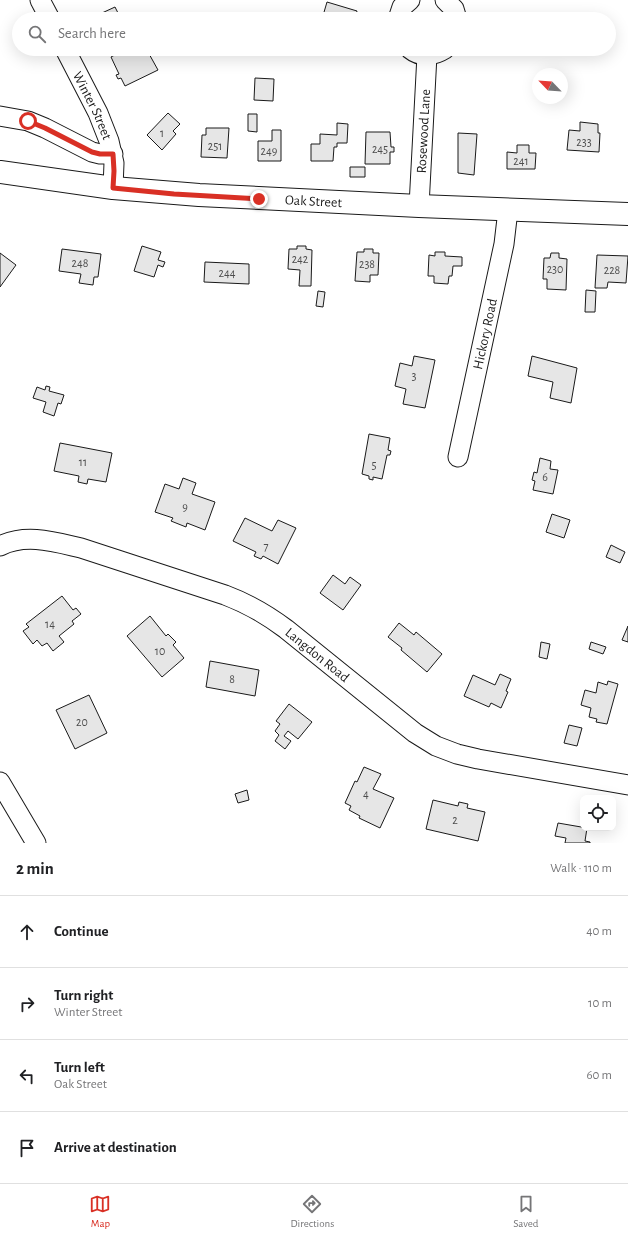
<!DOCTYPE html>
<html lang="en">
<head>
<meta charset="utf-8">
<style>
  body { margin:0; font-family:"Alegreya Sans",sans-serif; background:#f2f2f2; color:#202124 }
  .controls { position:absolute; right:12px; bottom:12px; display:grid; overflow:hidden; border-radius:8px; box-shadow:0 4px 16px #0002 }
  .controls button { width:36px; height:36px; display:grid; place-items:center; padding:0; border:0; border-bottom:1px solid #e0e0e0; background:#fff; color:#202124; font:20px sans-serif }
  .compass { position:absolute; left:532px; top:68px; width:36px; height:36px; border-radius:50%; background:#fff; box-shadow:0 4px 16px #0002; rotate:295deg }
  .stop { position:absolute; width:12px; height:12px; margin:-9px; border:3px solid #d93025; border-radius:50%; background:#fff }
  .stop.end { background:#d93025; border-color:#fff; box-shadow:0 1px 4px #0008 }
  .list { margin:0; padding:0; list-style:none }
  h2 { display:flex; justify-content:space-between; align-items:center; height:52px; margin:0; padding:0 16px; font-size:17px }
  h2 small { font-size:13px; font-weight:400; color:#757577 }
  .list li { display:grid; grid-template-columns:26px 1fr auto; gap:12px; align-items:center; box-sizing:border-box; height:72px; padding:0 16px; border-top:1px solid #e0e0e0 }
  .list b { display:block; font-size:15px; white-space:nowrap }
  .list p { margin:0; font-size:13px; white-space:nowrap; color:#757577 }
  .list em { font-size:13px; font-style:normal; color:#757577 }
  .icon { flex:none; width:22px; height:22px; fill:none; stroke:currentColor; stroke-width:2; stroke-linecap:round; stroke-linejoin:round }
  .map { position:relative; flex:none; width:628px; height:843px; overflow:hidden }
  .search { position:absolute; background:#fff; box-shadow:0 4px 16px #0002; left:12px; right:12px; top:12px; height:44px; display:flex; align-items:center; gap:10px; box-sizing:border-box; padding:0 14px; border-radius:22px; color:#757577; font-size:15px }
  .sheet { height:340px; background:#fff }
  nav { display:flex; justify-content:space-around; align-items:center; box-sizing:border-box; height:56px; border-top:1px solid #e0e0e0; background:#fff; font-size:11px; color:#757577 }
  nav a { display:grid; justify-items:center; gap:2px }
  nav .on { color:#d93025 }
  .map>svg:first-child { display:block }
</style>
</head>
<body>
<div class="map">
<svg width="628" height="843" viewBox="0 0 628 843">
  <rect width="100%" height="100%" fill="#fff"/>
  <path fill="#e6e6e6" stroke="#1a1a1a" d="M327 2 357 11 355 19H322Z
    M115 7 121 19 91 18Z
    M552 13V19H528L527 14Z
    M126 49H143L145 53 148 52 158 70 125 86 121 78 118 79 116 75 119 74 111 57Z
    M320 49H339L338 54Z
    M255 78 274 79 273 101 254 100Z
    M168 113 180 124 173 131 176 134 162 150 147 135Z
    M248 114H257V132L248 131Z
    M580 122 598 124V133H600L599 152 567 150 569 130 580 131Z
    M337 123 348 124 347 143H337V147H334L333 161H311V144H320V134L337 135Z
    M206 128H229L227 158 201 157 202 135H206Z
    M272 130H281V161H258V141H272Z
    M366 132H390L391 147H394V152H390V164H365Z
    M458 133 477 134 474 175 458 173Z
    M517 145H529V153H536L535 169H507V152L517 153Z
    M350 167H365V177H350Z
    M142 246 161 252 158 260 165 262 163 267 158 265 154 277 134 271Z
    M297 246H306V249L312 250 311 286H299L300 270 288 269 289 249H297Z
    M62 249 101 254 98 277H94L93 285 79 283 81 274 59 271Z
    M364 249H373V253H379L378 275H370V282L355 281 357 252H364Z
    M435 252H445V256L462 257V266H453L452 276H449L448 284 434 283V276H428L429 255 435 256Z
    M0 253 16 265 0 287Z
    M551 253H559V258L567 259 566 290 547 289V279H543L544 258H550Z
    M597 255 628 256 626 283 608 282 607 288H595Z
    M205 262 249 264V284L204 282Z
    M586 290 596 291 595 312H585Z
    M318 291 325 292 323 307 316 306Z
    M414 356 435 360 425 408 403 404 406 389 395 386 400 363 412 366Z
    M532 356 577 368 571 403 550 398 553 382 528 376Z
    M46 386 50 387 49 391 64 395 61 404 58 403 54 416 43 412 46 402 33 398 37 387 45 390Z
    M369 434 390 438 388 450 391 451 390 455H387L382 479 373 477V480L369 479V476L362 474Z
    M60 443 112 453 106 482 88 479 87 484 78 482 79 476 54 471Z
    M540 458 551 461 550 469 558 470 553 494 533 490 535 481 532 480 534 472 537 473Z
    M183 478 196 483 192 494 215 502 205 530 187 523 186 527 171 521 173 518 155 512 165 484 179 489Z
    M552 514 570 520 564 538 546 532Z
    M245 518 272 531 278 520 296 528 278 564 263 556 261 559 254 556 256 552 233 541Z
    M611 545 625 552 620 563 606 557Z
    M333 575 345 584 350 577 361 585 343 610 320 593Z
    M62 596 73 610 76 608 81 614 72 621 74 624 59 636 64 642 53 651 47 643 42 646 37 640 33 644 23 631 29 627 26 624Z
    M150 616 166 636 168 634 176 642 173 645 184 658 162 677 127 636Z
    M399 623 414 635 416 632 442 654 427 672 401 650 402 648 388 637Z
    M628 626V642L622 640Z
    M541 642 550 644 547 659 539 657Z
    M591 642 606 647 603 654 589 649Z
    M210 661 259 670 255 696 206 687Z
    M500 674 511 679 506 691 508 692 501 708 491 703 489 707 464 696 473 675 495 685Z
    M608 681 618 684 607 724 596 722 597 719 589 717 591 708 581 705 585 690 596 693 598 682 607 685Z
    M89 695 107 733 75 749 56 710Z
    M289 704 312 722 298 739 288 731 284 736 291 741 285 749 275 741 279 735 275 731 280 724 276 721Z
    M569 725 582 728 577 746 564 743Z
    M364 767 381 774 373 789 394 798 380 828 359 818 360 816 349 810 351 806 345 803 355 781 357 782Z
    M247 790 249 800 238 803 235 794Z
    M433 800 458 806 459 802 468 804 467 808 485 812 478 841 426 829Z
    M558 823 587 828 585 841 590 842V843H565L566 838 555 836Z"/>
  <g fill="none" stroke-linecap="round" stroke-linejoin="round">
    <defs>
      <g id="minor">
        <path d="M40 0 50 19"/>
        <path d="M445 0 454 9 457 19"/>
        <path d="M398 19 402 7 410 0"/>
        <path id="s1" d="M65 49 98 113 109 141 114 163 113 188"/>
        <path d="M410 49C421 58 434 56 445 49"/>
        <path d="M0 116 28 121 45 128 92 152 100 154H113"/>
        <path id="s2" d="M419 206 427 55"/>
        <path id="s3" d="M458 457 504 244 508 210"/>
        <path id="s4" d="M0 546C26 533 55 542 81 548L225 595C249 604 266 614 286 629L415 733 436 746 457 754 478 759 628 785"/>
        <path d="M0 782 36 843"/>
      </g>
      <g id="major">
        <path id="s5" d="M0 172 113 188 199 195 419 206 628 214"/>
      </g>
    </defs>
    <use href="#minor" stroke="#1a1a1a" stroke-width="21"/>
    <use href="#major" stroke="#1a1a1a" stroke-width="24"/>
    <use href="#minor" stroke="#fff" stroke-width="19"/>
    <use href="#major" stroke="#fff" stroke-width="22"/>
  </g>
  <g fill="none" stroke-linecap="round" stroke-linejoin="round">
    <path stroke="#d93025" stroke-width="5" d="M28 121 45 128 92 152 100 154H113L114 171 113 188 174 194 259 199"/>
  </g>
  <g text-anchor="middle" stroke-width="3" stroke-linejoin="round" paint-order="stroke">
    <g font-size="12" fill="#4d4d4d">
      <text x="162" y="137">1</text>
      <text x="584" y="146">233</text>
      <text x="215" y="150">251</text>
      <text x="380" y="153">245</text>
      <text x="269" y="155">249</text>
      <text x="521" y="165">241</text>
      <text x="300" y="263">242</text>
      <text x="80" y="267">248</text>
      <text x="367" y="268">238</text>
      <text x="555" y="273">230</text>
      <text x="612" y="274">228</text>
      <text x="227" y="277">244</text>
      <text x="414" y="380">3</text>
      <text x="83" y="466">11</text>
      <text x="374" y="469">5</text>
      <text x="545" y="481">6</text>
      <text x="185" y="511">9</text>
      <text x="266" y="550">7</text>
      <text x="50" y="628">14</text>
      <text x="160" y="655">10</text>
      <text x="232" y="683">8</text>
      <text x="82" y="726">20</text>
      <text x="366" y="798">4</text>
      <text x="455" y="824">2</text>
    </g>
    <g font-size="14" fill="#1a1a1a" stroke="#fff">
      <text dy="5" stroke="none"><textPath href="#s1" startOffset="63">Winter Street</textPath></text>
      <text dy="5" stroke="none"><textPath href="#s2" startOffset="75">Rosewood Lane</textPath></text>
      <text dy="5" stroke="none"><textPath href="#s5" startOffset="315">Oak Street</textPath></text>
      <text dy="5" stroke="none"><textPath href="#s3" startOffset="126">Hickory Road</textPath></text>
      <text dy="5" stroke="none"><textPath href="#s4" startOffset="345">Langdon Road</textPath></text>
    </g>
  </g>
</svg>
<div class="controls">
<button><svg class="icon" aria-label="locate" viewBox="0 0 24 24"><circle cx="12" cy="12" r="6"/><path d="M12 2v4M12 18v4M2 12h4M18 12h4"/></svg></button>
</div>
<svg class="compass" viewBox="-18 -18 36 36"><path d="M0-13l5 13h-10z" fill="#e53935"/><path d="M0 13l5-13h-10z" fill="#757577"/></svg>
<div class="stop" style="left:28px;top:121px"></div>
<div class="stop end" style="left:259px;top:199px"></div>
<div class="search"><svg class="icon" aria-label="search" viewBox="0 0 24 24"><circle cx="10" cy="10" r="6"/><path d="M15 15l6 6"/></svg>Search here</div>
</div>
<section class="sheet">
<h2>2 min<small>Walk · 110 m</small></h2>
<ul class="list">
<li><svg class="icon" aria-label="ahead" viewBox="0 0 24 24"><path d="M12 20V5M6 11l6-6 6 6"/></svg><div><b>Continue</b></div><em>40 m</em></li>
<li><svg class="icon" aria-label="right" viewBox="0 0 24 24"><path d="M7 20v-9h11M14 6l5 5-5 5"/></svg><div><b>Turn right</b><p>Winter Street</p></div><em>10 m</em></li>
<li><svg class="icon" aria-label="left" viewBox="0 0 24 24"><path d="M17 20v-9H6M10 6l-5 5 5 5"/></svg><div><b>Turn left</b><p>Oak Street</p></div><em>60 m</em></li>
<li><svg class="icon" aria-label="arrive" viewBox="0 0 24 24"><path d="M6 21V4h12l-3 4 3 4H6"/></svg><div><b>Arrive at destination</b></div></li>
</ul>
</section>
<nav>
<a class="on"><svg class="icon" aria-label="map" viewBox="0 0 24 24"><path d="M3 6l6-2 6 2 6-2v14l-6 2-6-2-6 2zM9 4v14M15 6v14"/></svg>Map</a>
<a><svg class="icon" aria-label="directions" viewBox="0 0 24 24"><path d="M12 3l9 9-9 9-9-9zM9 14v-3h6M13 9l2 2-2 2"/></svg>Directions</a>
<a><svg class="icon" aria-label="saved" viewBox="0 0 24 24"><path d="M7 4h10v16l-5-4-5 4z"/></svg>Saved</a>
</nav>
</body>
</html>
